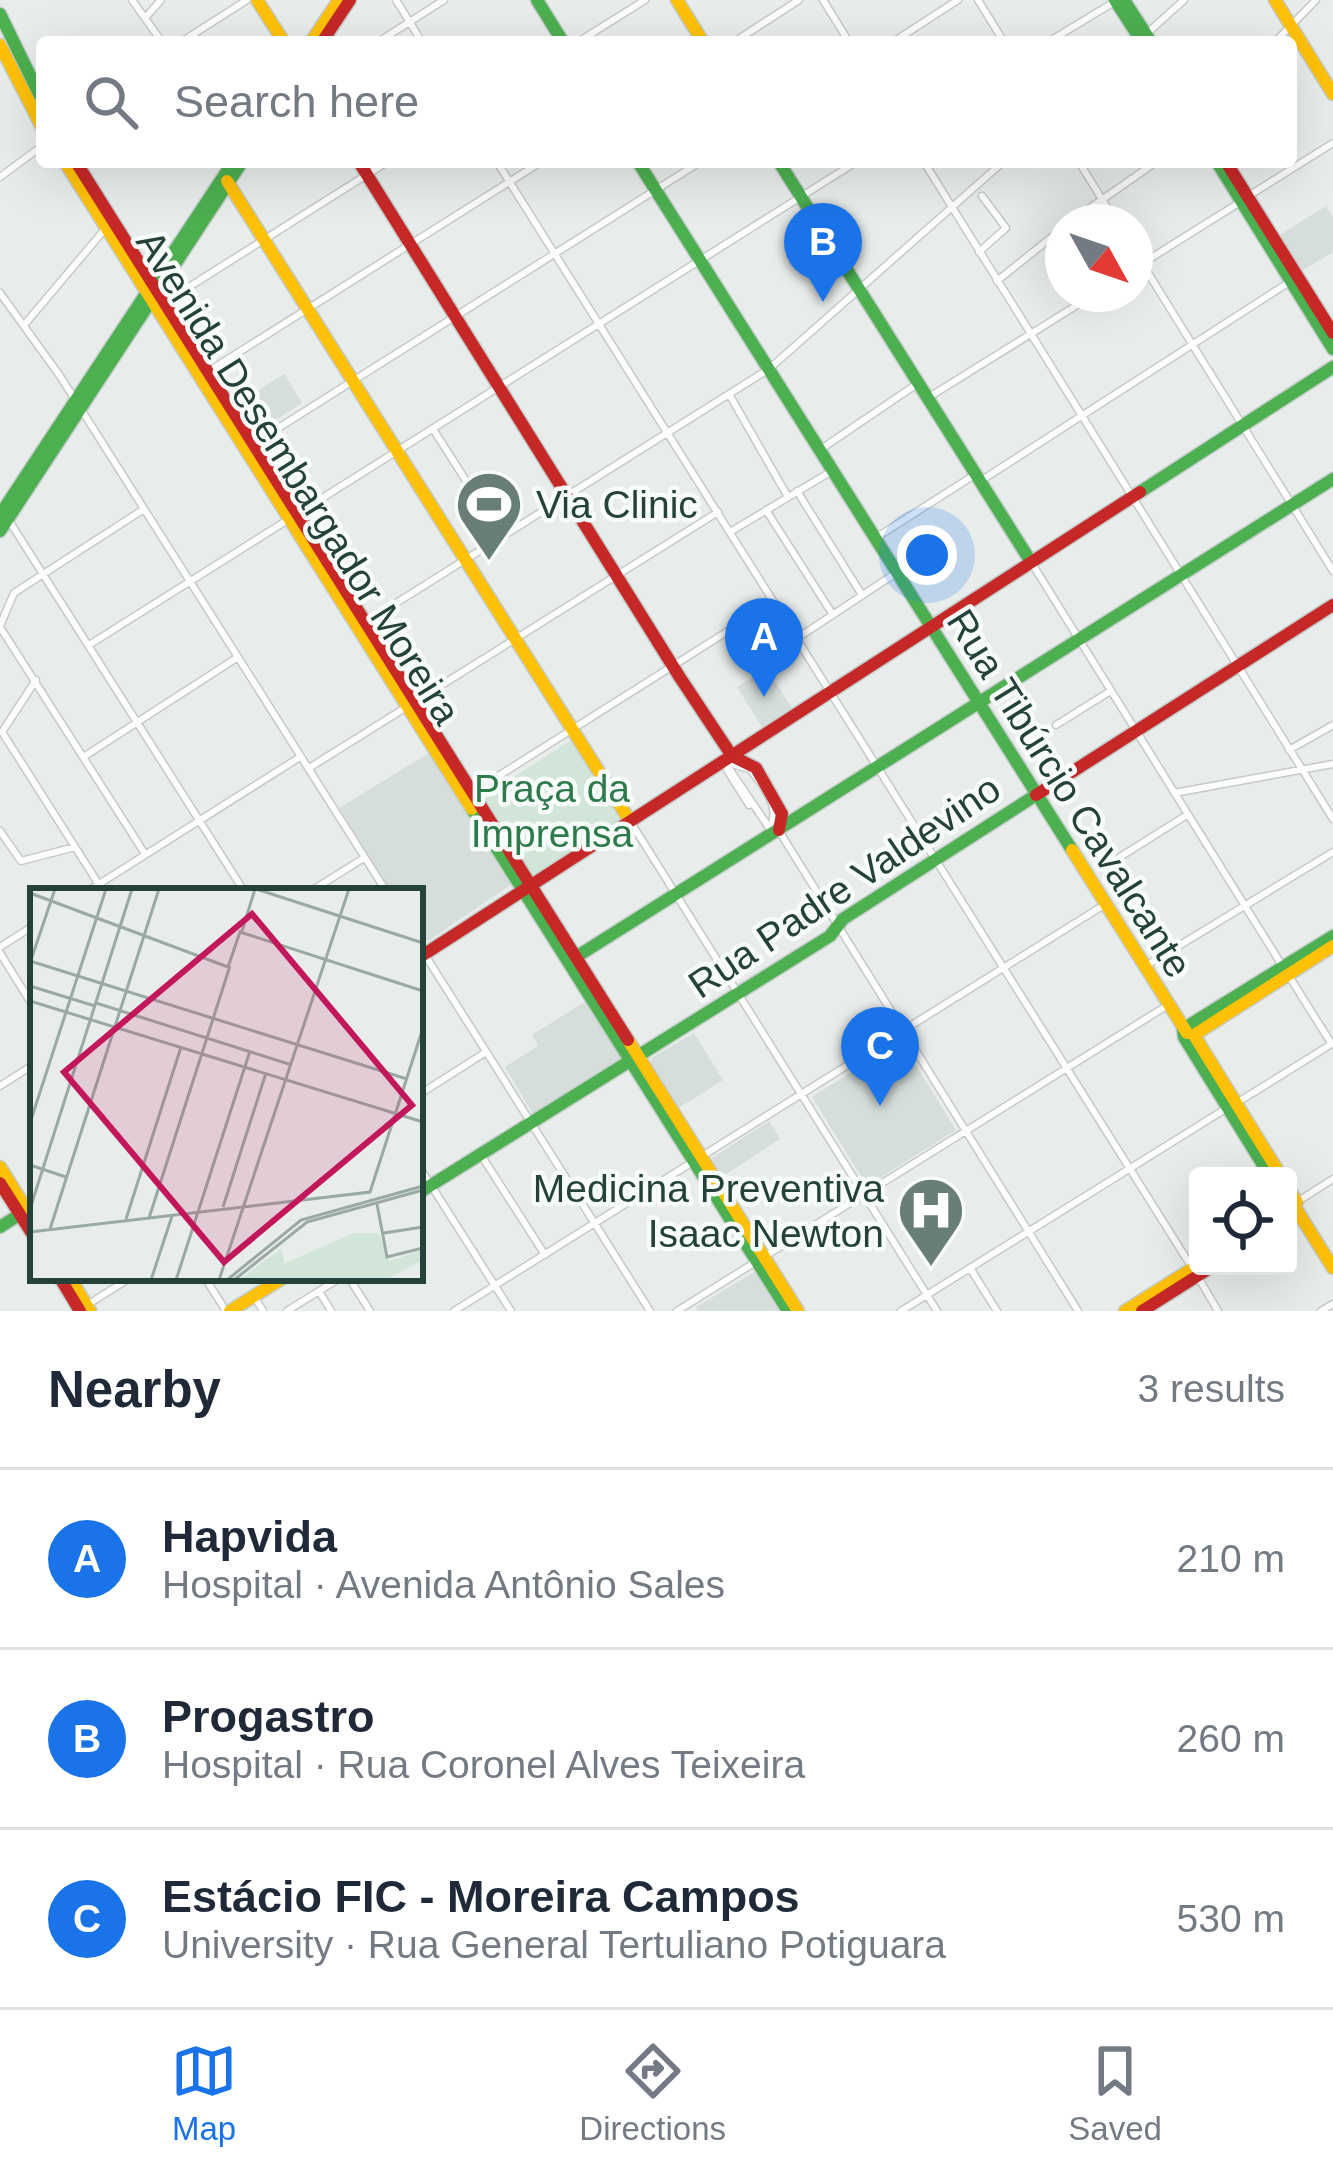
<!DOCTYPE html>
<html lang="en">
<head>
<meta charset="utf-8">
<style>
  body { margin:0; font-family:Arial,sans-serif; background:#f6f6f7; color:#1f2937 }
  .controls { position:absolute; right:36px; bottom:36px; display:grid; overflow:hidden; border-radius:12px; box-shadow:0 12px 48px #0002 }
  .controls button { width:108px; height:108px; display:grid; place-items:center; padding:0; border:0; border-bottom:3px solid #e0e1e3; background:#fff; color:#1f2937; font:60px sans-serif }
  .compass { position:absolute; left:1045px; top:204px; width:108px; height:108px; border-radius:50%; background:#fff; box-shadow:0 12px 48px #0002; rotate:130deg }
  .you { position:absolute; left:927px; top:555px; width:42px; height:42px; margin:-30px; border:9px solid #fff; border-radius:50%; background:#1a73e8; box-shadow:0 0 0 18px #1a73e833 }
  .badge { display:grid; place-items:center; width:78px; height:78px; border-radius:50%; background:#1a73e8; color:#fff; font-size:39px; font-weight:700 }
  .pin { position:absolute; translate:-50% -99px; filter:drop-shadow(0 3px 6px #0008) }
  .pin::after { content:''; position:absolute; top:63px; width:42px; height:36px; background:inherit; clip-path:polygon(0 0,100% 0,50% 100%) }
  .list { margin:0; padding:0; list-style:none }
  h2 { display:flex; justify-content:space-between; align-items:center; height:156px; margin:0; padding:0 48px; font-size:51px }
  h2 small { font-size:39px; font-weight:400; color:#747a83 }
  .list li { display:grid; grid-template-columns:78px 1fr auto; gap:36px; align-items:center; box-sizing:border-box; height:180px; padding:0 48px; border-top:3px solid #e0e1e3 }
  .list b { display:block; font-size:45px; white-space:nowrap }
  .list p { margin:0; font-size:39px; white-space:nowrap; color:#747a83 }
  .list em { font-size:39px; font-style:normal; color:#747a83 }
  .icon { flex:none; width:66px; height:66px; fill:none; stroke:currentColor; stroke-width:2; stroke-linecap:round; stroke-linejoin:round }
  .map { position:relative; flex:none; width:1333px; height:1311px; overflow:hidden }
  .search { position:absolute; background:#fff; box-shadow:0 12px 48px #0002; left:36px; right:36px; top:36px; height:132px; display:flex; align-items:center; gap:30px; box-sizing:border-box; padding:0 42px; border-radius:12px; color:#747a83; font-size:45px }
  .sheet { height:696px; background:#fff }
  nav { display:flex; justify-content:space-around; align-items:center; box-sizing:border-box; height:168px; border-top:3px solid #e0e1e3; background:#fff; font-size:33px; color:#747a83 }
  nav a { display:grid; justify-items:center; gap:6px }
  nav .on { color:#1a73e8 }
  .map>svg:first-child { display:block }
</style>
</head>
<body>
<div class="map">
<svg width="1333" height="1311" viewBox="0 0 1333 1311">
  <rect width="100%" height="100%" fill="#e8edeb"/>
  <path fill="#d6dedb" d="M1326 206 1333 217V252L1302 271 1280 235Z
    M284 374 302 403 257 432 253 431 236 404Z
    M767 669 792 708 762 727 737 687Z
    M429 753 512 884 428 941 420 936V891H391L339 808Z
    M586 1001 621 1056 620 1062 533 1114 505 1067 538 1046 532 1035Z
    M694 1033 723 1080 679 1108 651 1063 652 1058Z
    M901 1041 956 1130 867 1186 812 1097Z
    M769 1121 780 1139 720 1178 712 1158Z
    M756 1271 780 1311H698L696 1307Z"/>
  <path fill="#d1e6d8" d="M573 739 625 822 531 882 479 799Z"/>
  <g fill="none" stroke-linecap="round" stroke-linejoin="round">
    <defs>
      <path id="street" d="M132 0 162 42
        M396 0 422 42
        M823 0 849 42
        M978 0 1004 42
        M146 17 161 0
        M1144 36 1184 0
        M181 42 247 0
        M378 42 444 0
        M578 42 645 0
        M734 42 799 0
        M893 42 958 0
        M1048 42 1116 1
        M1275 42 1316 0
        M497 162 1191 1266
        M924 162 1333 819
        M1079 162 1116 222
        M0 177 42 146
        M1250 195 1333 143
        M1070 222 1156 162
        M979 252 1006 228 982 196
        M1135 252 1333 571
        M1135 268 1242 201
        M997 281 1063 228
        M0 293 60 376 386 891
        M162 304 387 162
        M25 324 105 229
        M209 371 541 162
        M729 394 788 497
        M926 399 1095 294
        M433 429 502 537
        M253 444 700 162
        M821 449 917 384
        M982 480 1291 281
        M797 491 862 595
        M766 510 833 615
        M8 519 244 891
        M730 532 832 471
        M874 539 976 474
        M1031 562 1283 967
        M366 622 769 369 1003 162
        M0 626 14 593 144 509
        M0 627 145 854
        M799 637 896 573
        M89 645 856 162
        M1056 725 1109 692
        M2 732 103 891
        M2 732 36 680
        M1289 750 1333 725
        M85 756 238 657
        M732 764 750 769C764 788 781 805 770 829L728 767Z
        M309 768 718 512
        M727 770 749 805
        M473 792 774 602
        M1174 793 1333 764
        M630 821 937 1311
        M0 831 21 861 75 847
        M779 831 1078 1311
        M1120 857 1187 815
        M88 891 300 757
        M311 891 364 858
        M0 947 33 926
        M420 947 650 1311
        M0 953 33 1006
        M1144 967 1333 852
        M1287 973 1331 1043
        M0 1086 33 1065
        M420 1094 486 1052
        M1235 1104 1333 1043
        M481 1155 545 1255
        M420 1168 511 1311
        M1297 1202 1333 1179
        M970 1268 997 1311
        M1198 1277 1218 1311
        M205 1278 226 1311
        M349 1278 370 1311
        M319 1291 331 1311
        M254 1296 263 1311
        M87 1305 130 1278
        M287 1311 340 1278
        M454 1311 1104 905
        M677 1311 1168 1005
        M901 1311 1227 1108
        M1321 1311 1333 1304"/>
      <path id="fast" d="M537 0 563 42
        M1115 0 1142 42
        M1124 0 1151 42
        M0 14 42 100
        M638 162 1072 850
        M779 162 1031 562
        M1217 162 1333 349
        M1140 492 1333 367
        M0 515 233 162
        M0 531 242 162
        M472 809 788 1311
        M576 957 1333 479
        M1270 1176 1184 1037 1183 1029 1333 936
        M420 1192 830 936 843 919 1036 795
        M0 1227 33 1206"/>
      <path id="slow" d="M257 0 284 42
        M677 0 703 42
        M1275 0 1333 94
        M311 42 339 0
        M0 45 42 127
        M65 162 472 809
        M227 181 630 821
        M1072 850 1187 1033
        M628 1040 798 1311
        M0 1167 33 1220
        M1281 1176 1194 1035 1333 946
        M1288 1188 1297 1202 1288 1208
        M1298 1212 1333 1268
        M1288 1219 1298 1212 1293 1205
        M70 1278 90 1311
        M230 1311 283 1278
        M1125 1311 1198 1265"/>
      <path id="jam" d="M322 42 350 0
        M76 162 628 1040
        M359 162 679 676 732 756 756 768 782 814 779 830
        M1226 162 1333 333
        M1036 795 1333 605
        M420 957 1140 492
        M0 1183 33 1235
        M60 1278 80 1311
        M1142 1311 1213 1266"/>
    </defs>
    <use href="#street" stroke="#c5cac8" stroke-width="9"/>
    <use href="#fast" stroke="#c3cbc8" stroke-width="15"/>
    <use href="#slow" stroke="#c3cbc8" stroke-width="15"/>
    <use href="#jam" stroke="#c3cbc8" stroke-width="15"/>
    <use href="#street" stroke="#fcfcfc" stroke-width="6"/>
    <use href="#fast" stroke="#4caf50" stroke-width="12"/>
    <use href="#slow" stroke="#ffc107" stroke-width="12"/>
    <use href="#jam" stroke="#c62828" stroke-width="12"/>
  </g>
  <defs>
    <symbol id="stadium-pin" viewBox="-11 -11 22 30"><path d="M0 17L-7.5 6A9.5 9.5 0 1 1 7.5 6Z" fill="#697e78" stroke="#f7fbf9"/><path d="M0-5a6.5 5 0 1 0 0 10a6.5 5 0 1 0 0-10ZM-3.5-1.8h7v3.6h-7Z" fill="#fff"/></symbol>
    <symbol id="hospital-pin" viewBox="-11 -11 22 30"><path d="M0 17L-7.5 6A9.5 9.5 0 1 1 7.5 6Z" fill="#697e78" stroke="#f7fbf9"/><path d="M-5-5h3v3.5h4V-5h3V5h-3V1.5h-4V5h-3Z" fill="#fff"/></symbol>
  </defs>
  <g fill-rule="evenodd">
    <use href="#stadium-pin" x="451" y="466" width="76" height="104"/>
    <use href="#hospital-pin" x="893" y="1172" width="76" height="104"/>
  </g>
  <g text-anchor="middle" stroke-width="9" stroke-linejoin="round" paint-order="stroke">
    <g font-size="39" fill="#24423a" stroke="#f7fbf9">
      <text transform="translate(299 477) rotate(58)" y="14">Avenida Desembargador Moreira</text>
      <text transform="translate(1070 793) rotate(58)" y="14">Rua Tibúrcio Cavalcante</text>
      <text transform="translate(844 886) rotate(-34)" y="14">Rua Padre Valdevino</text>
    </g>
    <g font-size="39" fill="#24423a" stroke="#f7fbf9" text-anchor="start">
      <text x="536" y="518">Via Clinic</text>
      <text x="884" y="1202" text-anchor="end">Medicina Preventiva<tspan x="884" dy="45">Isaac Newton</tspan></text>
    </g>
    <g font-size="39" fill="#2d7a4b" stroke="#f7fbf9">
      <text x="552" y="802">Praça da<tspan x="552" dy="45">Imprensa</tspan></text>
    </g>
  </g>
  <g transform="translate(30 888)">
    <rect width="393" height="393" fill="#e8edeb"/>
    <path d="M323 345H349L359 373 393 362V372L355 392H209L252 360 254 376Z" fill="#d1e6d8"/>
    <path fill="none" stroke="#9aa9a4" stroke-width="3" d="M226 1 393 55M0 5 198 79 210 44 393 103M212 43 225 1M0 73 377 191M0 75 25 1M0 98 65 118M0 113 393 234M66 115 262 177M0 235 76 1M0 277 36 289M347 316 357 369 393 360M193 319 236 185M0 321 102 1M119 330 200 78M96 331 151 159M20 341 129 1M0 344 340 304 393 140M354 345 393 339M121 392 142 328M146 392 220 163M189 392 319 1M197 392 271 332 393 298M204 392 277 334 393 302"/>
    <path fill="#c2185b" fill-opacity="0.15" stroke="#c2185b" stroke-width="6" d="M222 26 382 217 194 374 34 184Z"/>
    <rect width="393" height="393" fill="none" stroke="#24423a" stroke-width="6"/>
  </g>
</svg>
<div class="controls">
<button><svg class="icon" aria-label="locate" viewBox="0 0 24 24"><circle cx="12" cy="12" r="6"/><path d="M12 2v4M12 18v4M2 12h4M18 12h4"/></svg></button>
</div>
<svg class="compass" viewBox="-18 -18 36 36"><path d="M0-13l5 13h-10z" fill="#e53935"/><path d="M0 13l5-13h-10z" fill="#747a83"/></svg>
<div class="you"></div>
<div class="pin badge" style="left:764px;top:697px">A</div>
<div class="pin badge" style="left:823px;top:302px">B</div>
<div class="pin badge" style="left:880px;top:1106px">C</div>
<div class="search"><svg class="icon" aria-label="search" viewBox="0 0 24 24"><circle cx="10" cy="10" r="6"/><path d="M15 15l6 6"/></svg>Search here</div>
</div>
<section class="sheet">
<h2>Nearby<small>3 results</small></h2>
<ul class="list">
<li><span class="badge">A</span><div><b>Hapvida</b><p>Hospital · Avenida Antônio Sales</p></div><em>210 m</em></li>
<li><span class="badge">B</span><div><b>Progastro</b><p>Hospital · Rua Coronel Alves Teixeira</p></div><em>260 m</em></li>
<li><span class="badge">C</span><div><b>Estácio FIC - Moreira Campos</b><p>University · Rua General Tertuliano Potiguara</p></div><em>530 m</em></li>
</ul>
</section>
<nav>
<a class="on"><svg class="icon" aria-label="map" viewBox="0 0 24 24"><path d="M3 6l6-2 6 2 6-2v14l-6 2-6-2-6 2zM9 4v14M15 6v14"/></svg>Map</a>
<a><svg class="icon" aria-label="directions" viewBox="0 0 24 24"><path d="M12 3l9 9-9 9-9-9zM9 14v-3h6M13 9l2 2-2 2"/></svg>Directions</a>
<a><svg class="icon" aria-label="saved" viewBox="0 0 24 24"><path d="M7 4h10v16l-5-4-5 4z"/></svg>Saved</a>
</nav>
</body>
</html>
